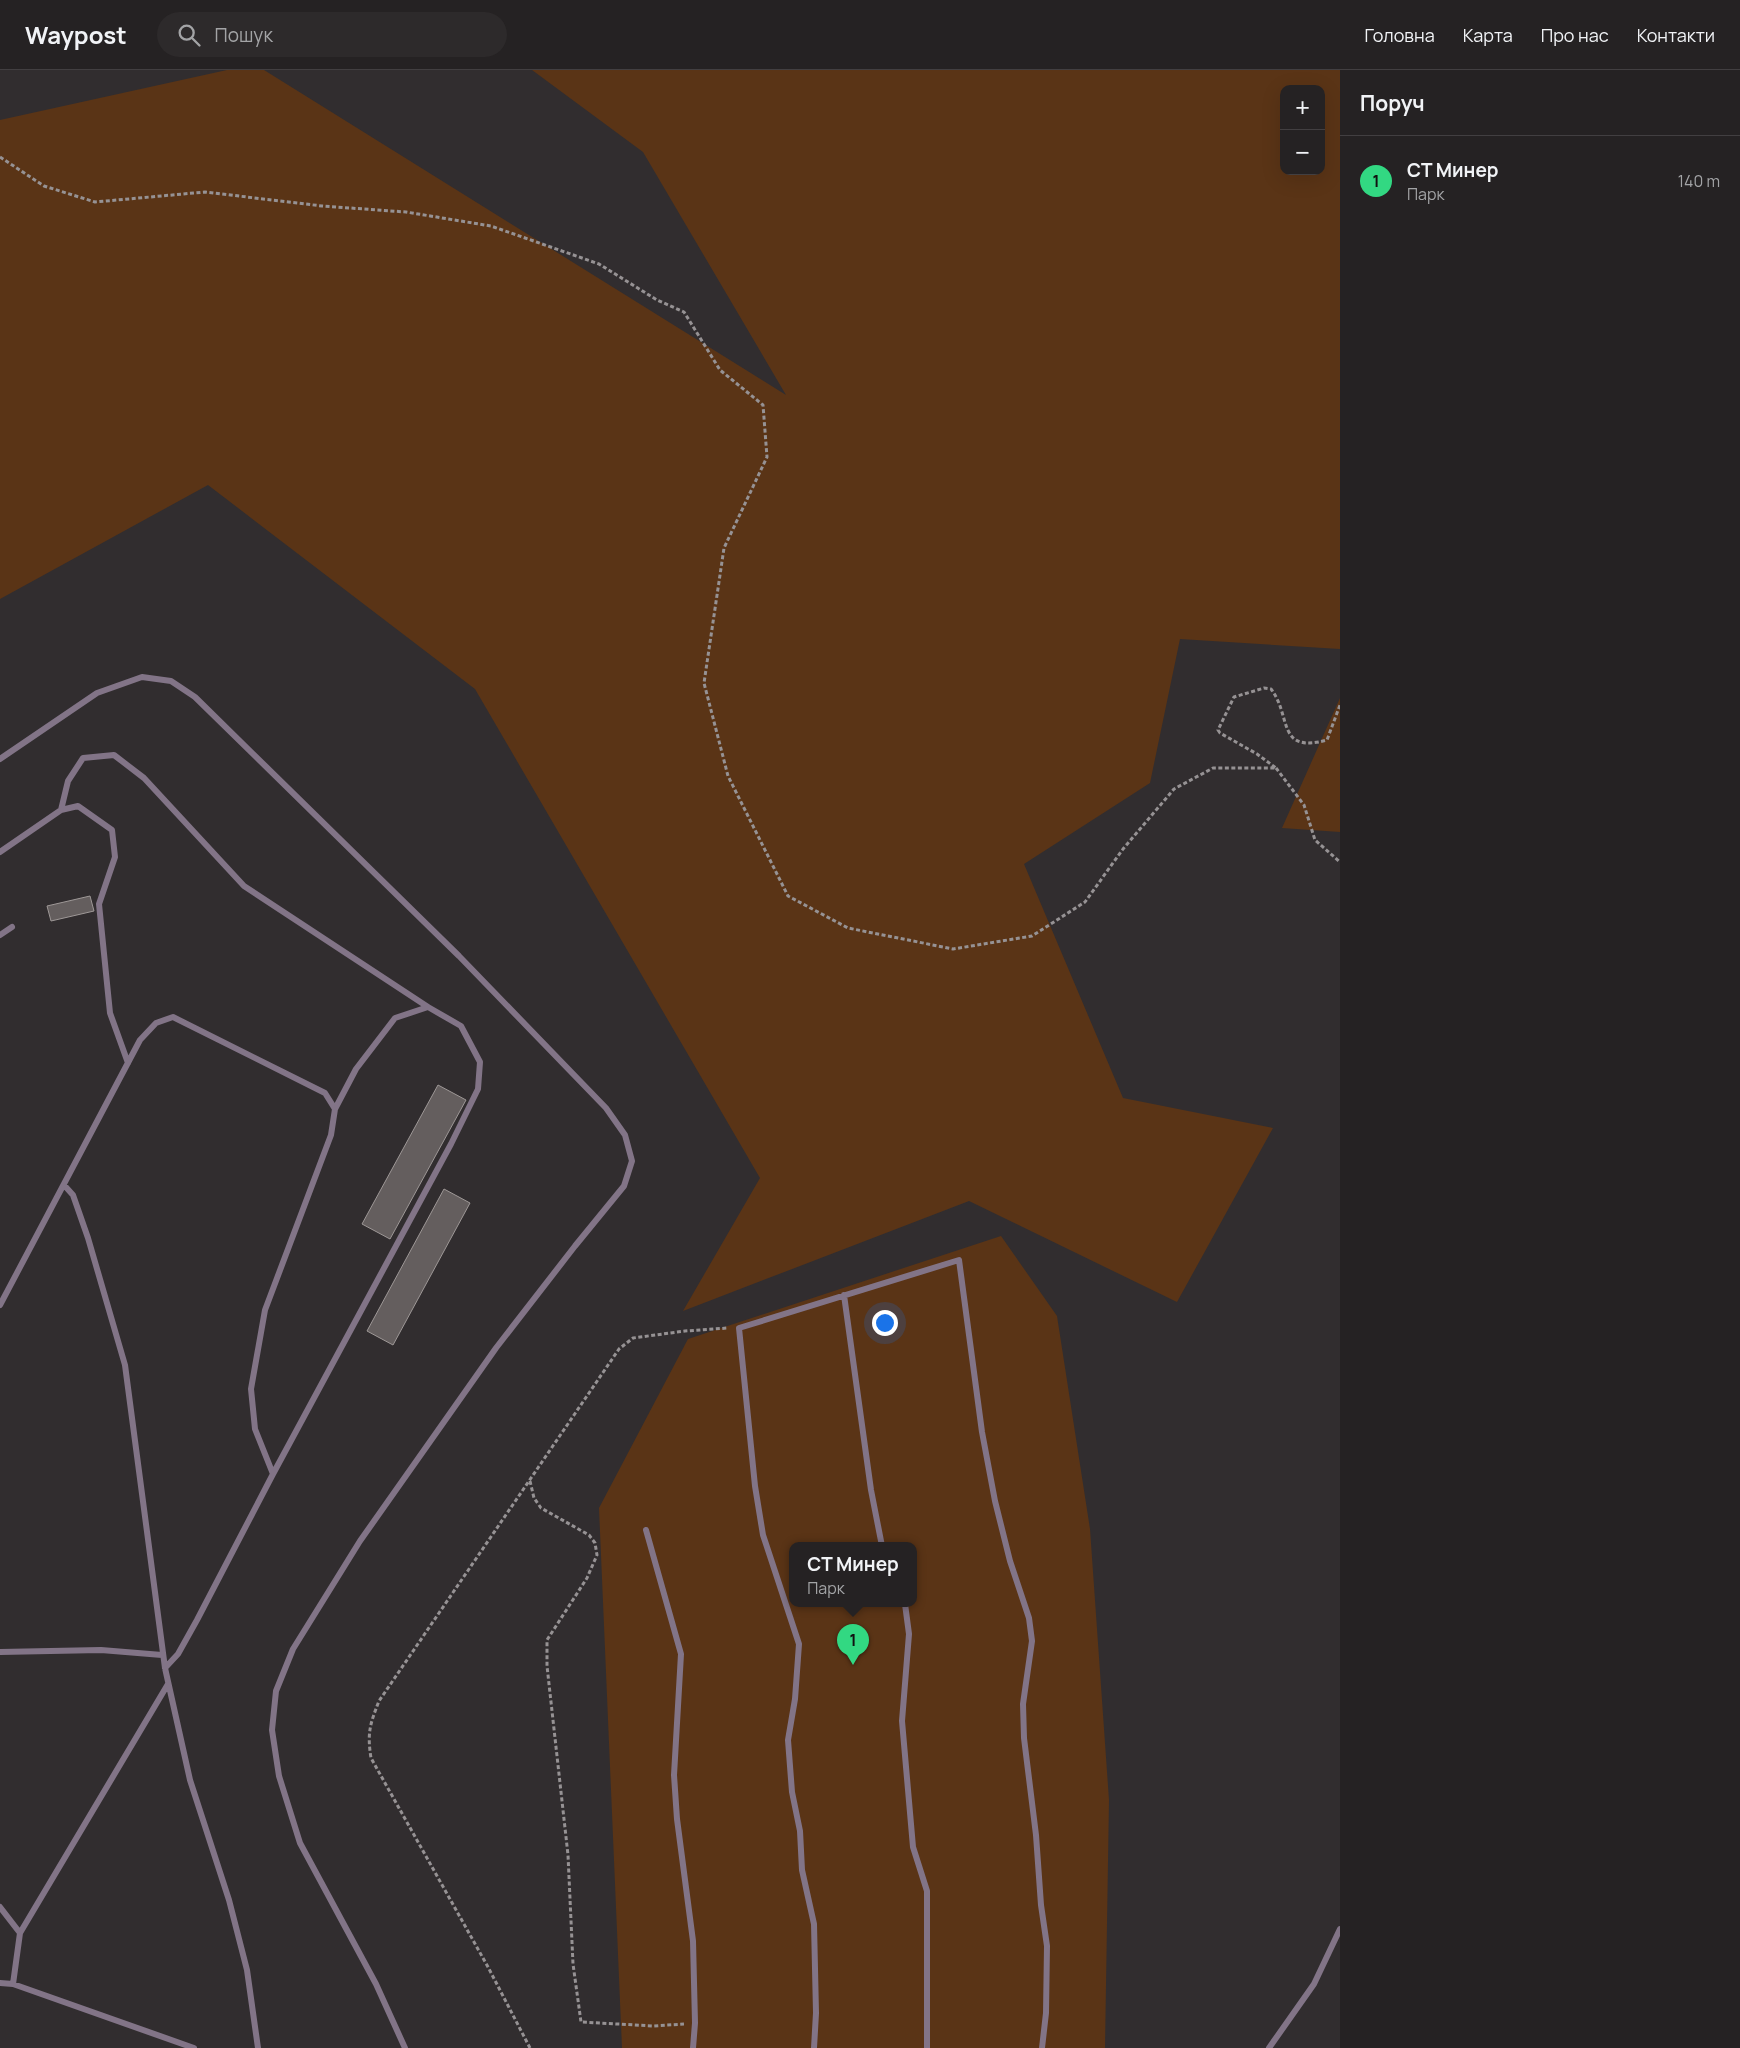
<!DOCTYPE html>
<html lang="uk">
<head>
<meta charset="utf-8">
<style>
  body { margin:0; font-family:Manrope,sans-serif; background:#2d2a2b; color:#f1f3f6 }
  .controls { position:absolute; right:15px; top:15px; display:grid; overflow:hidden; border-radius:10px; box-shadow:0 5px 20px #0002 }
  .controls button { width:45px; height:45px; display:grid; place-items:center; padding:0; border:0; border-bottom:1px solid #423f41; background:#252223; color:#f1f3f6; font:25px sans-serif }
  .you { position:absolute; left:884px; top:1252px; width:18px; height:18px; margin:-12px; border:4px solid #fff; border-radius:50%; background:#1a73e8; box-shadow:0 0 0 8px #1a73e833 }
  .badge { display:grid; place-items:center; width:32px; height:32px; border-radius:50%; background:#32d882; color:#111; font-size:16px; font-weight:700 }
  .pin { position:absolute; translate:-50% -41px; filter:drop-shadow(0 1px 2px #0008) }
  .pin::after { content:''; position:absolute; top:26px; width:18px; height:15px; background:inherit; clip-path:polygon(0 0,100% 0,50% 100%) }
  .popup { position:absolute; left:789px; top:1472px; width:128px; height:65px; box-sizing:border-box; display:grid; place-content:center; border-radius:10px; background:#252223; filter:drop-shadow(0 1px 4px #0005); font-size:16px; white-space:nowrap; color:#a3a4a6 }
  .popup b { font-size:19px; color:#f1f3f6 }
  .popup::after { content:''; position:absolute; left:50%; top:100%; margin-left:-10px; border:10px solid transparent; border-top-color:#252223 }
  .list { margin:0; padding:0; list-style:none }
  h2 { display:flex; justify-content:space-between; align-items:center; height:65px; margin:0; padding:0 20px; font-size:21px }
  h2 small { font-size:16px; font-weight:400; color:#a3a4a6 }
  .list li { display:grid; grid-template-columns:32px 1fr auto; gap:15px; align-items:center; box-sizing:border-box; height:90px; padding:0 20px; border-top:1px solid #423f41 }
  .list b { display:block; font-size:19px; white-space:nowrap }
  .list p { margin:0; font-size:16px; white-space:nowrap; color:#a3a4a6 }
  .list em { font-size:16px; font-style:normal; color:#a3a4a6 }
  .icon { flex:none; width:28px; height:28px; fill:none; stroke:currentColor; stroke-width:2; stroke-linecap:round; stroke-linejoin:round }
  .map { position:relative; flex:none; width:1340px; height:1978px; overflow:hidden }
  header { display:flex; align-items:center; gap:30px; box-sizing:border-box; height:70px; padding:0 25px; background:#252223; border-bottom:1px solid #423f41 }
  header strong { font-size:24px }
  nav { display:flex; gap:28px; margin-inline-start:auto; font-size:18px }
  .search { width:350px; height:45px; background:#2d2a2b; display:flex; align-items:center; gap:12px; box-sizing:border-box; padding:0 18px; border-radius:28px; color:#a3a4a6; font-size:19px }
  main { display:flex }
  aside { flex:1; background:#252223 }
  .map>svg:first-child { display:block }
</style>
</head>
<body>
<header>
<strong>Waypost</strong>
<div class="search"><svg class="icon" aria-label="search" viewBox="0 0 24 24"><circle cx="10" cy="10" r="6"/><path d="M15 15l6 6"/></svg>Пошук</div>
<nav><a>Головна</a><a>Карта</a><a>Про нас</a><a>Контакти</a></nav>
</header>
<main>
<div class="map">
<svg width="1340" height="1978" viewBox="0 0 1340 1978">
  <rect width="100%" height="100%" fill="#312d2f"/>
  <path fill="#5a3416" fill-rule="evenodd" d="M227 0H264L786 325 643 82 532 0H1340V579L1180 569 1150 713 1024 794 1123 1028 1273 1058 1177 1232 969 1131 683 1241 760 1108 475 619 208 415 0 529V50ZM1284 19H1321V101H1284Z
    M1340 628V762L1282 758Z
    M1001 1166 1057 1246 1090 1459 1109 1730 1105 1978H622L599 1438 688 1269ZM793 1476H913V1534H793Z"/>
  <path fill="#645e5e" stroke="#9e9897" d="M90 826 94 841 51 851 47 836Z
    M438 1015 466 1030 390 1169 362 1154Z
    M444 1119 470 1133 393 1275 367 1261Z"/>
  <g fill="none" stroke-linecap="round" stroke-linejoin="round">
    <path stroke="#969294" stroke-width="3" stroke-dasharray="4 2.5" stroke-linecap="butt" d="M0 87 44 116 95 132 205 122 322 136 406 142 491 156 599 194 657 230 684 242 720 300 763 335 767 387 724 478 704 613 728 706 788 826 848 858 953 879 1032 866 1085 832 1123 779 1174 719 1213 698H1276L1257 684 1220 663 1218 660 1234 627 1264 618 1271 619C1292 646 1276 684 1327 670L1340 635
      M1276 698 1304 735 1315 770 1340 792
      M530 1411 534 1428 541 1438 589 1465 595 1473 597 1485 587 1508 547 1570V1596L568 1785 573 1894 581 1952 654 1956 684 1954
      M530 1978 488 1897 371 1688C367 1663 370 1654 379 1631L619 1279 633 1268 685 1261 728 1258"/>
    <path stroke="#827487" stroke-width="6" d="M0 689 97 623 142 607 171 611 195 627 459 886 606 1038 625 1065 632 1091 624 1116 575 1176 496 1278 360 1471 293 1579 276 1621 272 1660 279 1706 300 1773 376 1914 405 1978
      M61 740 68 711 83 688 114 685 144 708 244 816 428 937
      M0 782 61 740 78 736 112 760 115 787 99 834 110 943 128 993
      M0 865 12 857
      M64 1115 73 1125 88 1168 125 1295 165 1598 190 1710 229 1830 247 1900 258 1978
      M844 1225 871 1420 882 1476
      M0 1235 140 970 156 953 173 947 325 1023 335 1039 331 1065 265 1240 251 1319 255 1359 273 1404
      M646 1460 681 1584 674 1705 677 1749 693 1871 695 1953 693 1978
      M905 1534 909 1564 902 1651 913 1777 927 1821V1978
      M0 1582 101 1580 162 1585
      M165 1598 178 1584 197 1550 273 1404 451 1074 478 1019 480 992 461 956 428 937 395 948 356 999 335 1039
      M0 1837 20 1863 13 1914
      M20 1863 168 1614
      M0 1913 13 1914 194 1978
      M814 1978 816 1943 814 1854 802 1800 800 1761 792 1722 788 1670 795 1629 799 1574 763 1465 755 1416 739 1258 959 1190 982 1362 995 1431 1010 1491 1029 1548 1032 1571 1023 1634 1024 1668 1036 1765 1041 1835 1047 1876 1046 1943 1042 1978
      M1269 1978 1314 1914 1340 1859"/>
  </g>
</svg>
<div class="controls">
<button>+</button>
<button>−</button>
</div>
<div class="you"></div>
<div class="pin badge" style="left:853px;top:1595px">1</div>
<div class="popup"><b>СТ Минер</b>Парк</div>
</div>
<aside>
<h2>Поруч<small></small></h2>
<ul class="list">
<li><span class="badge">1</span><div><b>СТ Минер</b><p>Парк</p></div><em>140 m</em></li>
</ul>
</aside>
</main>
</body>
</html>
